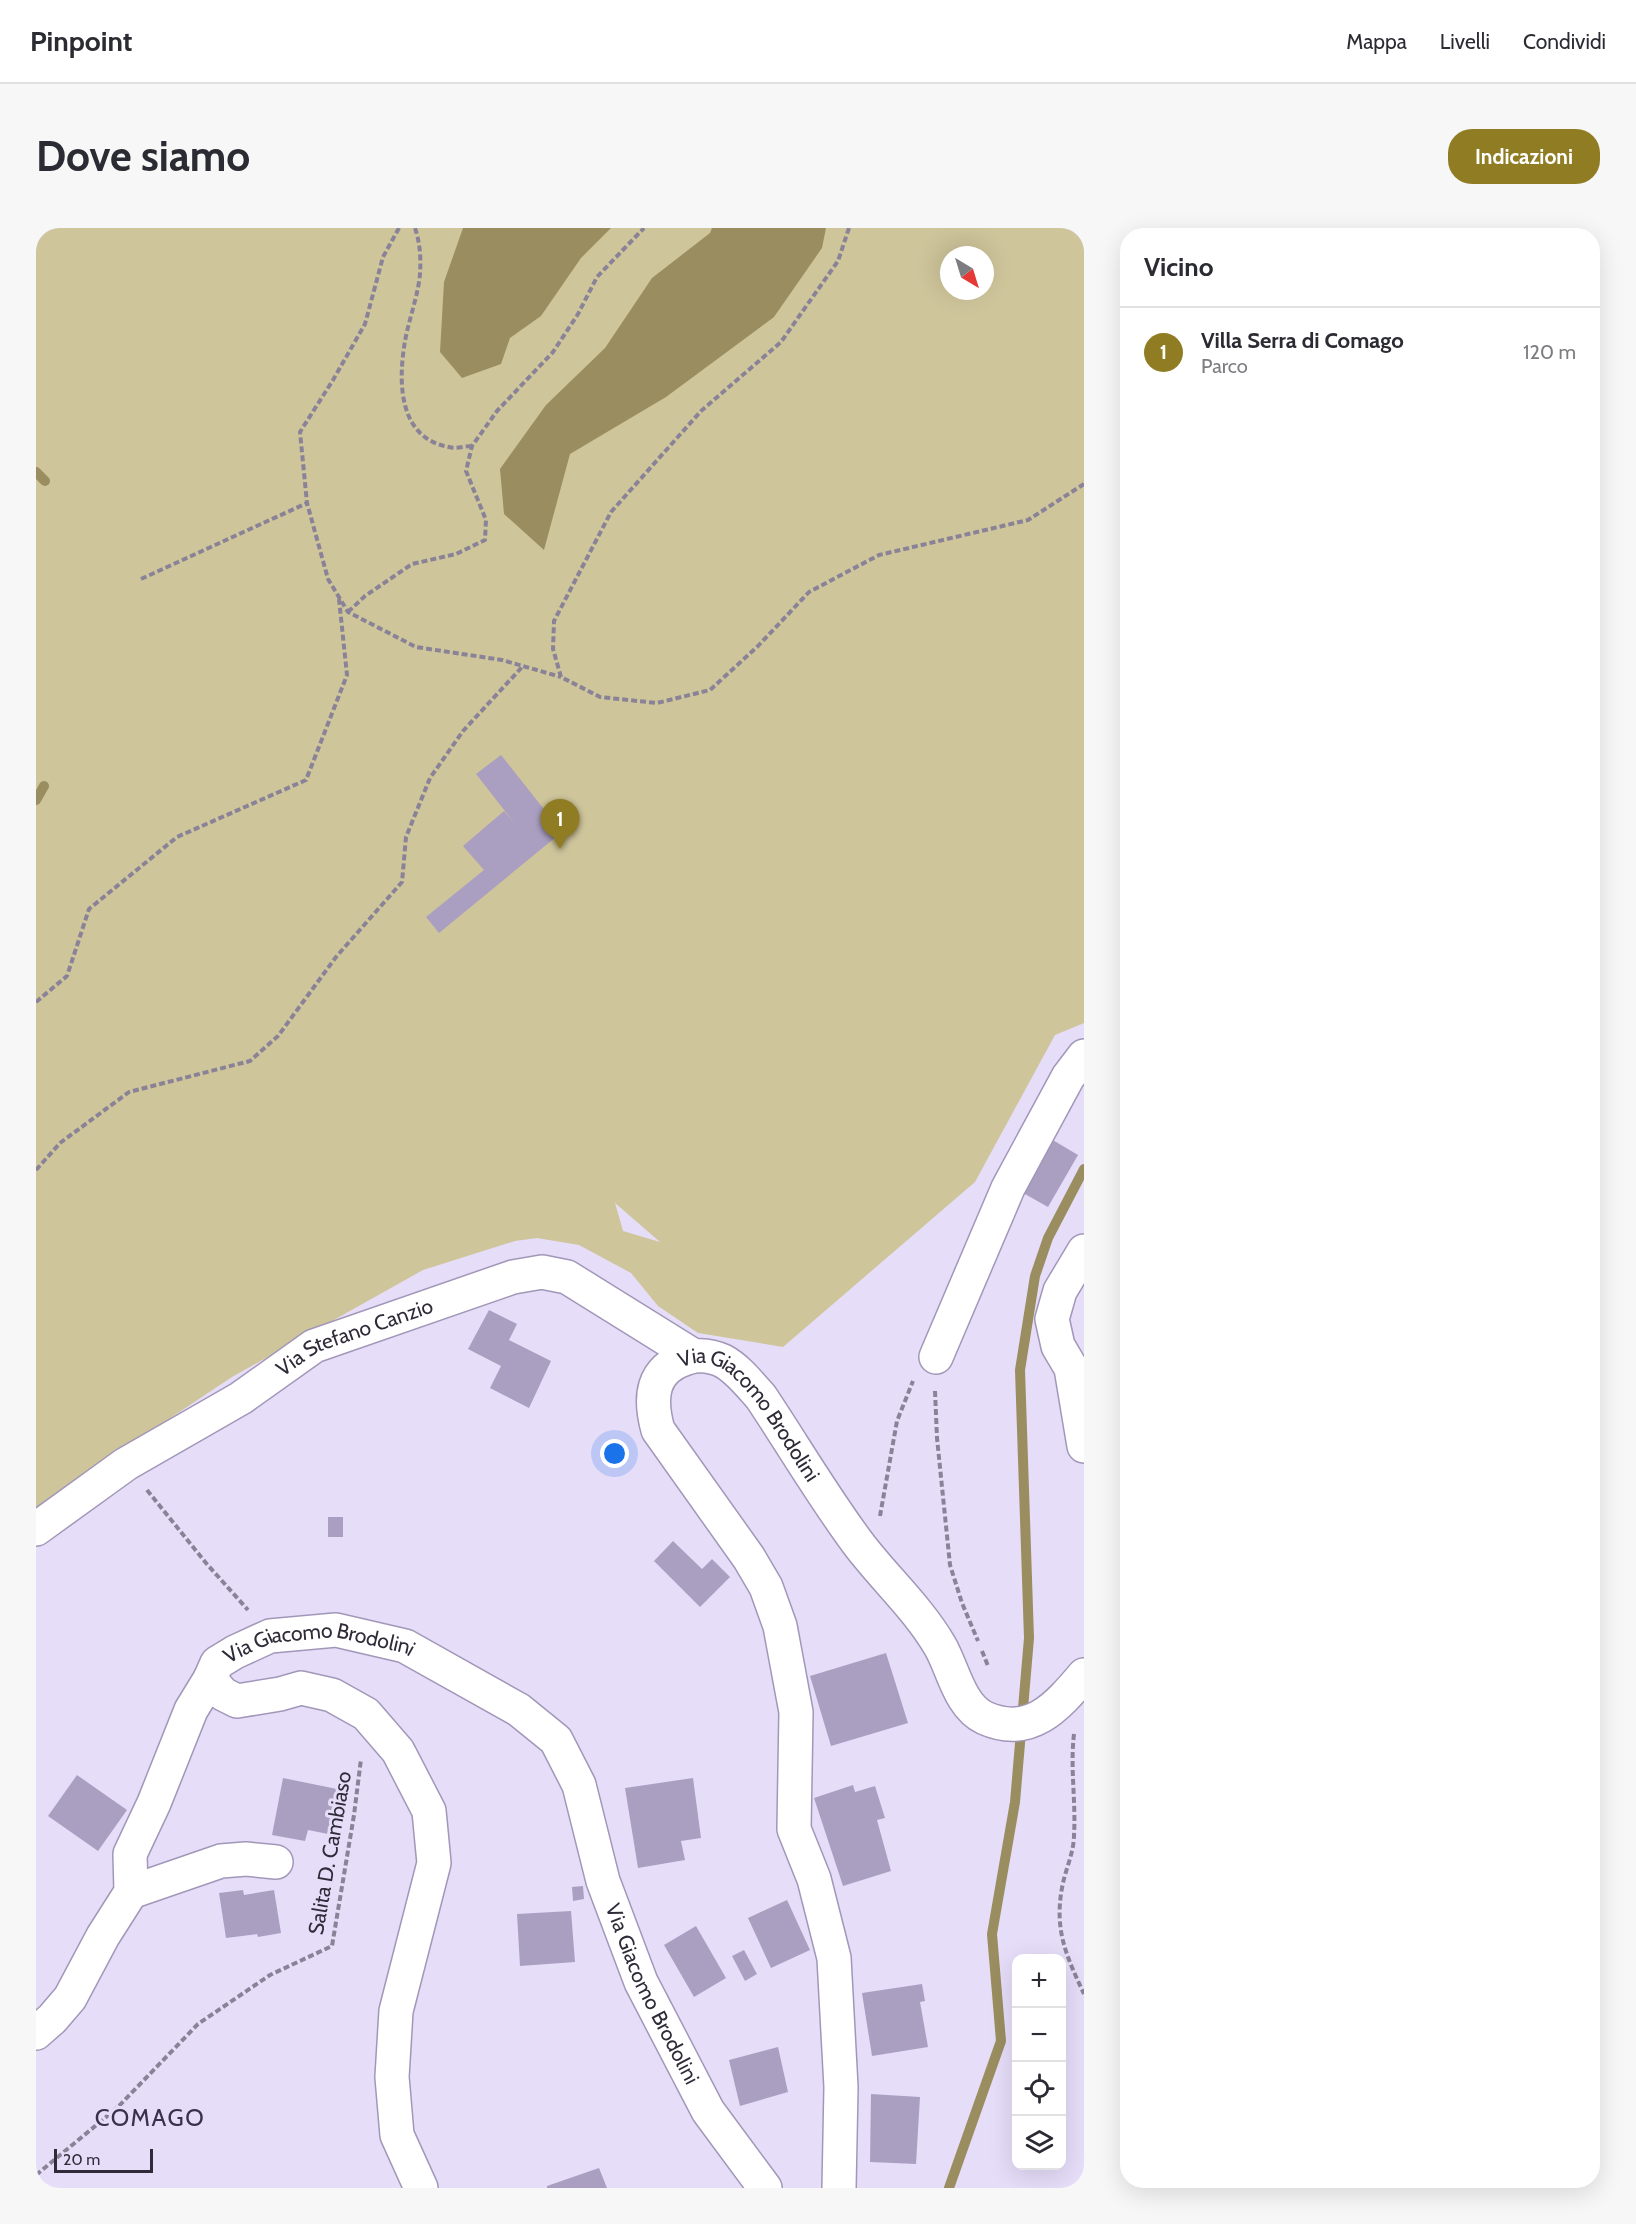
<!DOCTYPE html>
<html lang="it">
<head>
<meta charset="utf-8">
<style>
  body { margin:0; font-family:Cabin,sans-serif; background:#f7f7f7; color:#2b2b33 }
  .controls { position:absolute; right:18px; bottom:18px; display:grid; overflow:hidden; border-radius:12px; box-shadow:0 6px 24px #0002 }
  .controls button { width:54px; height:54px; display:grid; place-items:center; padding:0; border:0; border-bottom:2px solid #e1e1e2; background:#fff; color:#2b2b33; font:30px sans-serif }
  .compass { position:absolute; left:904px; top:18px; width:54px; height:54px; border-radius:50%; background:#fff; box-shadow:0 6px 24px #0002; rotate:142deg }
  .scale { position:absolute; left:18px; bottom:15px; width:99px; box-sizing:border-box; padding-left:6px; border:3px solid #302b39; border-top:0; font-size:16px; line-height:21px; white-space:nowrap; color:#302b39; -webkit-text-stroke:4px #e6ddf9; paint-order:stroke }
  .you { position:absolute; left:579px; top:1226px; width:21px; height:21px; margin:-15px; border:4px solid #fff; border-radius:50%; background:#1a73e8; box-shadow:0 0 0 9px #1a73e833 }
  .badge { display:grid; place-items:center; width:39px; height:39px; border-radius:50%; background:#907c22; color:#fff; font-size:20px; font-weight:700 }
  .pin { position:absolute; translate:-50% -50px; filter:drop-shadow(0 2px 3px #0008) }
  .pin::after { content:''; position:absolute; top:32px; width:21px; height:18px; background:inherit; clip-path:polygon(0 0,100% 0,50% 100%) }
  .list { margin:0; padding:0; list-style:none }
  h2 { display:flex; justify-content:space-between; align-items:center; height:78px; margin:0; padding:0 24px; font-size:26px }
  h2 small { font-size:20px; font-weight:400; color:#7c7c81 }
  .list li { display:grid; grid-template-columns:39px 1fr auto; gap:18px; align-items:center; box-sizing:border-box; height:90px; padding:0 24px; border-top:2px solid #e1e1e2 }
  .list b { display:block; font-size:22px; white-space:nowrap }
  .list p { margin:0; font-size:20px; white-space:nowrap; color:#7c7c81 }
  .list em { font-size:20px; font-style:normal; color:#7c7c81 }
  .icon { flex:none; width:33px; height:33px; fill:none; stroke:currentColor; stroke-width:2; stroke-linecap:round; stroke-linejoin:round }
  .map { position:relative; flex:none; width:1048px; height:1960px; overflow:hidden; border-radius:24px }
  header { display:flex; align-items:center; gap:36px; box-sizing:border-box; height:84px; padding:0 30px; background:#fff; border-bottom:2px solid #e1e1e2 }
  header strong { font-size:28px }
  nav { display:flex; gap:33px; margin-inline-start:auto; font-size:21px }
  .intro { display:flex; align-items:center; justify-content:space-between; box-sizing:border-box; height:144px; padding:0 36px }
  h1 { margin:0; font-size:42px }
  .button { padding:15px 27px; border-radius:24px; background:#907c22; color:#fff; font-size:21px; font-weight:700 }
  main { display:flex; gap:36px; padding:0 36px }
  aside { flex:1; background:#fff; border-radius:24px; box-shadow:0 6px 24px #0002 }
  .map>svg:first-child { display:block }
</style>
</head>
<body>
<header>
<strong>Pinpoint</strong>
<nav><a>Mappa</a><a>Livelli</a><a>Condividi</a></nav>
</header>
<div class="intro"><h1>Dove siamo</h1><a class="button">Indicazioni</a></div>
<main>
<div class="map">
<svg width="1048" height="1960" viewBox="0 0 1048 1960">
  <rect width="100%" height="100%" fill="#e6ddf9"/>
  <path fill="#cfc59b" fill-rule="evenodd" d="M0 0H1048V795L1019 807 939 954 747 1119 662 1105 622 1078 595 1045 543 1017 501 1010 479 1013 387 1042 196 1149 11 1272 0 1281ZM913 27H949V63H913ZM579 975 624 1014 587 1003Z"/>
  <path fill="#9a8e60" d="M427 0H575L545 30 505 88 474 110 465 136 426 150 404 124 408 54Z
    M676 0H790L786 20 738 89 630 169 534 226 508 322 468 286 464 241 510 177 569 120 616 50 674 5Z"/>
  <g fill="none" stroke-linecap="round" stroke-linejoin="round">
    <path stroke="#9a8e60" stroke-width="10" d="M0 244 9 253
      M0 572 8 558
      M913 1960 965 1813 956 1706 979 1574 993 1410 984 1142 999 1048 1012 1010 1048 941"/>
  </g>
  <path fill="#aa9fc1" d="M465 527 526 604 403 705 390 689 448 642 427 618 468 583 479 596 440 546Z
    M1010 908 1042 927 1012 979 980 961Z
    M453 1082 481 1096 473 1112 515 1133 493 1180 454 1160 465 1138 432 1121Z
    M292 1289H307V1309H292Z
    M637 1313 666 1341 676 1331 694 1349 664 1379 618 1333Z
    M850 1425 872 1495 795 1518 774 1448Z
    M41 1547 91 1582 62 1623 12 1588Z
    M247 1550 306 1562 297 1607 272 1602 269 1613 236 1607Z
    M657 1550 665 1610 645 1613 649 1632 602 1640 589 1560Z
    M817 1557 819 1564 839 1558 849 1590 841 1592 855 1643 807 1658 778 1570Z
    M547 1658 548 1671 537 1673 536 1659Z
    M207 1662 208 1667 238 1662 245 1705 222 1709 221 1706 190 1710 183 1665Z
    M751 1672 774 1722 735 1740 712 1690Z
    M535 1683 539 1734 484 1738 481 1686Z
    M660 1698 690 1750 658 1769 628 1717Z
    M708 1722 721 1746 709 1753 696 1728Z
    M886 1756 889 1773 884 1774 892 1819 836 1828 826 1765Z
    M742 1819 752 1864 704 1878 693 1832Z
    M835 1866 884 1869 880 1936 834 1934Z
    M563 1940 571 1960H511V1958Z"/>
  <g fill="none" stroke-linecap="round" stroke-linejoin="round">
    <defs>
      <g id="minor">
        <path d="M1048 1023 1024 1063 1016 1091 1022 1118 1035 1140 1048 1218"/>
        <path d="M900 1129 972 960 1032 849 1048 828"/>
        <path id="s1" d="M0 1301 90 1236 205 1170 278 1118 477 1049 506 1044 531 1049 658 1128"/>
        <path d="M95 1664 185 1633 210 1631 240 1634"/>
        <path d="M0 1805 16 1791 34 1770 67 1708 95 1664 94 1626 118 1575 155 1482 174 1451"/>
        <path id="s2" d="M385 1960 361 1907 356 1849 360 1783 398 1635 393 1583 362 1523 330 1486 296 1467 265 1460 244 1466 201 1473 187 1466 174 1451 181 1435 199 1424 234 1408 300 1402 369 1418 483 1482 520 1512 543 1557 567 1653 605 1754 672 1883 729 1960"/>
        <path id="s3" d="M803 1960 805 1859 798 1730 778 1651 758 1601 760 1484 744 1398 730 1359 713 1330 622 1202C613 1170 615 1141 651 1130 663 1126 676 1128 687 1133 702 1141 714 1157 725 1169 757 1217 787 1268 821 1314 847 1349 882 1380 904 1418 917 1440 923 1478 949 1490 994 1510 1021 1479 1048 1447"/>
      </g>
    </defs>
    <use href="#minor" stroke="#a297b8" stroke-width="36"/>
    <path stroke="#8a8398" stroke-width="4" stroke-dasharray="6 3" stroke-linecap="butt" d="M363 0 347 29 329 96 297 152 264 204 271 275 292 351 312 384 380 419 466 432 525 449
      M379 0C384 15 385 29 384 46 382 68 373 91 369 113 362 154 362 210 413 219 420 221 429 218 436 218
      M813 0 802 33 745 114 665 183 575 284 518 393 517 421 525 449 564 469 621 475 674 462 722 418 773 364 843 327 992 292 1048 256
      M105 351 271 275
      M312 384 329 368 376 336 420 326 449 312 450 292 430 243 436 218 461 183 517 124 542 86 561 49 608 0
      M0 774 31 748 53 681 141 609 270 552 311 447 303 371
      M0 942 24 915 93 864 214 833 242 808 300 729 366 654 370 609 394 550 427 503 487 438
      M899 1163 901 1210 914 1337 926 1375 942 1413
      M111 1262 170 1335 212 1382
      M844 1288 861 1193 877 1153
      M946 1423 952 1438
      M1038 1506C1034 1540 1040 1573 1038 1607 1038 1625 1029 1642 1026 1660 1018 1703 1031 1729 1048 1766
      M0 1947 81 1880 162 1796 234 1747 296 1718 318 1587 325 1531"/>
    <use href="#minor" stroke="#fff" stroke-width="33"/>
  </g>
  <g text-anchor="middle" stroke-width="6" stroke-linejoin="round" paint-order="stroke">
    <g font-size="21" fill="#302b39" stroke="#e6ddf9">
      <text dy="7" stroke="none"><textPath href="#s1" startOffset="374">Via Stefano Canzio</textPath></text>
      <text dy="7" stroke="none"><textPath href="#s3" startOffset="980">Via Giacomo Brodolini</textPath></text>
      <text dy="7" stroke="none"><textPath href="#s2" startOffset="801">Via Giacomo Brodolini</textPath></text>
      <text transform="translate(294 1625) rotate(-80)" y="7">Salita D. Cambiaso</text>
      <text dy="7" stroke="none"><textPath href="#s2" startOffset="1341">Via Giacomo Brodolini</textPath></text>
    </g>
    <g font-size="24" letter-spacing="1.5" fill="#3b314c" stroke="#e6ddf9">
      <text x="114" y="1898">COMAGO</text>
    </g>
  </g>
</svg>
<div class="controls">
<button>+</button>
<button>−</button>
<button><svg class="icon" aria-label="locate" viewBox="0 0 24 24"><circle cx="12" cy="12" r="6"/><path d="M12 2v4M12 18v4M2 12h4M18 12h4"/></svg></button>
<button><svg class="icon" aria-label="layers" viewBox="0 0 24 24"><path d="M12 4l9 5-9 5-9-5zM3 14l9 5 9-5"/></svg></button>
</div>
<svg class="compass" viewBox="-18 -18 36 36"><path d="M0-13l5 13h-10z" fill="#e53935"/><path d="M0 13l5-13h-10z" fill="#7c7c81"/></svg>
<div class="scale">20 m</div>
<div class="you"></div>
<div class="pin badge" style="left:524px;top:621px">1</div>
</div>
<aside>
<h2>Vicino<small></small></h2>
<ul class="list">
<li><span class="badge">1</span><div><b>Villa Serra di Comago</b><p>Parco</p></div><em>120 m</em></li>
</ul>
</aside>
</main>
</body>
</html>
